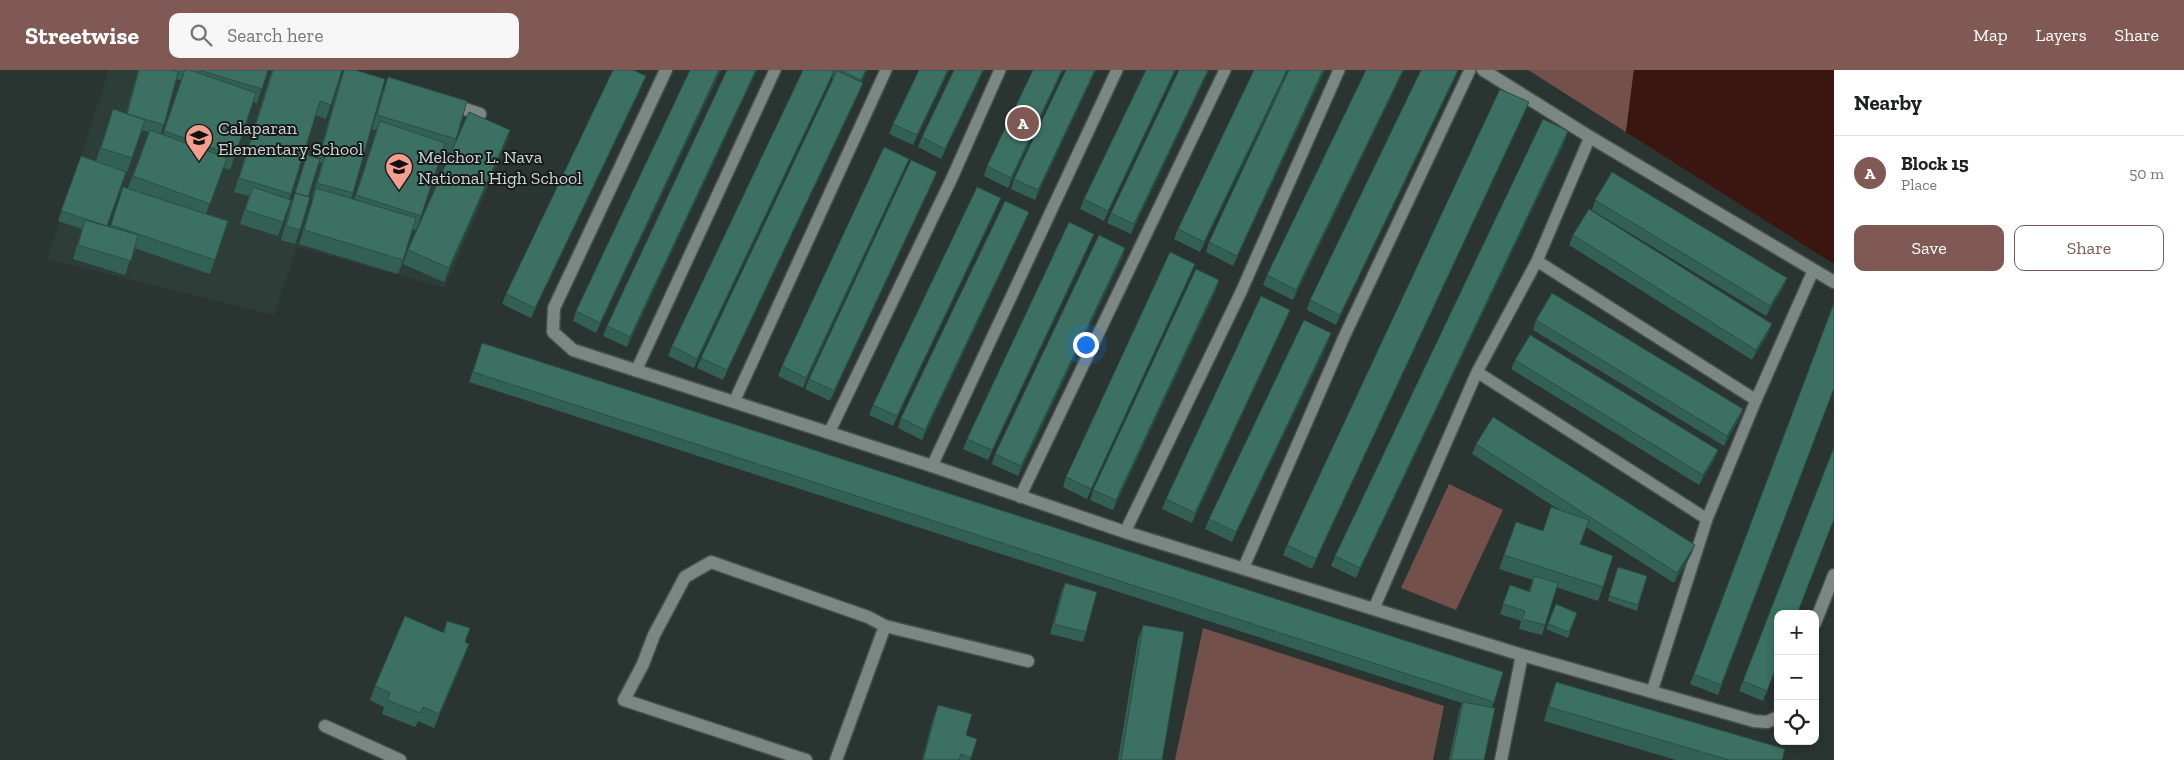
<!DOCTYPE html>
<html lang="en">
<head>
<meta charset="utf-8">
<style>
  body { margin:0; font-family:"Zilla Slab",serif; background:#f6f6f6; color:#202124 }
  .controls { position:absolute; right:15px; bottom:15px; display:grid; overflow:hidden; border-radius:10px; box-shadow:0 2px 8px #0003 }
  .controls button { width:45px; height:45px; display:grid; place-items:center; padding:0; border:0; border-bottom:1px solid #e0e0e0; background:#fff; color:#202124; font:25px sans-serif }
  .you { position:absolute; left:1085px; top:274px; width:18px; height:18px; margin:-12px; border:4px solid #fff; border-radius:50%; background:#1a73e8; box-shadow:0 0 0 8px #1a73e833 }
  .badge { display:grid; place-items:center; width:32px; height:32px; border-radius:50%; background:#805954; color:#fff; font-size:16px; font-weight:700 }
  .pin { position:absolute; translate:-50% -50%; border:2px solid #fff; box-shadow:0 1px 5px #0006 }
  .list { margin:0; padding:0; list-style:none }
  h2 { display:flex; justify-content:space-between; align-items:center; height:65px; margin:0; padding:0 20px; font-size:21px }
  h2 small { font-size:16px; font-weight:400; color:#757577 }
  .list li { display:grid; grid-template-columns:32px 1fr auto; gap:15px; align-items:center; box-sizing:border-box; height:75px; padding:0 20px; border-top:1px solid #e0e0e0 }
  .list b { display:block; font-size:19px; white-space:nowrap }
  .list p { margin:0; font-size:16px; white-space:nowrap; color:#757577 }
  .list em { font-size:16px; font-style:normal; color:#757577 }
  .actions { display:flex; gap:10px; padding:15px 20px }
  .actions a { flex:1; padding:11px 0; border:1px solid #805954; border-radius:10px; text-align:center; font-size:18px; color:#805954 }
  .actions .main { background:#805954; color:#fff }
  .icon { flex:none; width:28px; height:28px; fill:none; stroke:currentColor; stroke-width:2; stroke-linecap:round; stroke-linejoin:round }
  .map { position:relative; flex:none; width:1834px; height:690px; overflow:hidden }
  header { display:flex; align-items:center; gap:30px; box-sizing:border-box; height:70px; padding:0 25px; background:#805954; color:#fff }
  header strong { font-size:24px }
  nav { display:flex; gap:28px; margin-inline-start:auto; font-size:18px }
  .search { width:350px; height:45px; background:#f6f6f6; display:flex; align-items:center; gap:12px; box-sizing:border-box; padding:0 18px; border-radius:10px; color:#757577; font-size:19px }
  main { display:flex }
  aside { flex:1; background:#fff }
  .map>svg:first-child { display:block }
</style>
</head>
<body>
<header>
<strong>Streetwise</strong>
<div class="search"><svg class="icon" aria-label="search" viewBox="0 0 24 24"><circle cx="10" cy="10" r="6"/><path d="M15 15l6 6"/></svg>Search here</div>
<nav><a>Map</a><a>Layers</a><a>Share</a></nav>
</header>
<main>
<div class="map">
<svg width="1834" height="690" viewBox="0 0 1834 690">
  <rect width="100%" height="100%" fill="#2a3431"/>
  <path fill="#2d3e39" d="M109 0H321L511 65 445 218 297 177 274 245 47 189Z"/>
  <path fill="#73504a" d="M1528 0H1634L1626 62Z
    M1449 414 1503 440 1456 540 1401 518Z
    M1203 558 1444 636 1433 690H1175Z"/>
  <path fill="#3b150f" d="M1634 0H1834V194L1626 62Z"/>
  <g fill="none" stroke-linecap="round" stroke-linejoin="round">
    <defs>
      <path id="service" d="M1537 191 1756 330
        M636 301 775 0
        M1477 302 1707 449
        M734 332 886 0
        M829 363 952 108 1000 0
        M932 396 1117 0
        M1020 427 1225 0
        M1125 462 1241 222 1339 0
        M1243 499 1344 267 1470 0
        M1374 538 1477 302 1537 191 1590 67
        M1652 621 1707 449 1756 330 1813 201"/>
      <path id="minor" d="M666 0 554 238 553 262 573 280 932 396 1125 462 1522 585 1754 651 1767 652 1778 647
        M1483 0 1590 67 1834 212
        M450 34 480 44
        M1815 553 1834 505
        M325 656 400 690
        M806 690 624 630 643 594 654 565 685 507 711 492 868 547 885 556 1028 591
        M836 690 885 556
        M1501 690 1522 585"/>
    </defs>
    <use href="#service" stroke="#47504d" stroke-width="14"/>
    <use href="#minor" stroke="#47504d" stroke-width="15"/>
    <use href="#service" stroke="#7b8783" stroke-width="11"/>
    <use href="#minor" stroke="#7b8783" stroke-width="12"/>
  </g>
  <path fill="#336055" fill-rule="evenodd" d="M138 0H268L257 33 253 32 230 100 223 97 206 144 215 190 210 204 134 178 125 205 73 189 82 159 58 151 81 86 96 91 113 39 126 44ZM176 9 181 10 163 64 161 63ZM142 60 149 62 128 118 123 117 110 157 107 156 126 102H127Z
    M272 0H342L326 49 315 45 289 129 283 152 278 166 240 154 249 126 234 122Z
    M344 0 353 123 351 128 354 129 377 60 372 59 383 21 388 7 456 69 453 78 505 74 444 212 403 194 408 180 451 83 443 80 421 146 416 160 412 159 403 190 398 204 299 174 313 128 312 127 322 93 319 92 308 127 300 160 295 174 281 170 290 137 295 124 318 88 340 11Z
    M690 0H721L596 263 573 251 576 241Z
    M727 0H757L627 277 603 266 607 256Z
    M803 0H835L830 11 694 298 668 286 672 276Z
    M835 0H867L861 12 859 23 723 310 697 298 701 288 833 9 832 8Z
    M949 0 913 75 889 64 893 54Z
    M984 0 941 89 918 77 922 67Z
    M1033 0H1063L1008 118 984 106 987 96Z
    M1096 0 1035 130 1011 119 1014 109Z
    M1176 0 1104 151 1080 139 1084 129Z
    M1179 0H1209L1131 164 1107 153 1111 143Z
    M1289 0 1200 182 1174 169 1178 159Z
    M1325 0 1233 196 1206 182 1209 172Z
    M1404 0 1293 230 1263 215 1267 205Z
    M1458 0 1455 8 1336 255 1307 240 1310 230Z
    M642 16 531 248 502 234 506 224Z
    M1525 42 1312 499 1283 485 1287 475Z
    M1565 71 1356 508 1331 496 1335 486Z
    M909 89 905 99 803 318 778 306 782 296Z
    M937 102 933 112 830 331 805 319 809 309Z
    M1595 130 1787 208 1783 218 1766 246 1592 140Z
    M997 138 893 356 869 345 873 335Z
    M1029 142 1025 152 922 370 898 358 901 348Z
    M1573 165 1768 264 1752 290 1569 175Z
    M1090 174 988 390 963 379 967 369Z
    M1125 178 1122 188 1018 406 992 394 995 384Z
    M1191 204 1087 429 1063 417 1066 407Z
    M1216 220 1113 440 1090 430 1093 420Z
    M1834 233V318L1718 625 1690 614Z
    M1290 240 1286 250 1192 453 1162 439 1166 429Z
    M1536 250 1743 339 1739 349 1724 376 1533 260Z
    M482 273 1503 602 1492 638 1484 690H1449L1459 642 1462 633 469 312Z
    M1328 273 1232 472 1205 459 1209 449Z
    M1515 290 1718 380 1714 390 1699 415 1511 299Z
    M1476 374 1691 485 1674 513 1586 457 1580 474 1603 517 1598 531 1556 517 1542 565 1519 559 1521 551 1500 544 1510 515 1529 521 1533 510 1499 499 1516 452 1543 461 1558 439 1472 384Z
    M1834 377 1778 593 1763 631 1739 621Z
    M1618 497 1647 506 1637 541 1608 531Z
    M1065 513 1086 562 1083 572 1050 564 1061 523Z
    M1577 543 1568 568 1546 559 1548 554Z
    M447 551 466 572 464 588 434 658 418 651 415 657 382 644 384 637 370 630 375 616 443 562Z
    M1143 555 1162 690H1118L1138 569Z
    M1556 612 1782 690H1676L1544 651 1551 626Z
    M938 635 966 665 977 669 970 690H922L934 645Z"/>
  <path fill="#294e45" d="M719 0H721L596 263 600 253Z
    M756 0H757L627 277 630 267Z
    M834 0H835L830 11 694 298 697 289Z
    M866 0H867L858 20 861 10Z
    M948 0H949L913 75 917 65Z
    M983 0H984L941 89 945 79Z
    M1062 0H1063L1008 118 1011 108Z
    M1095 0H1096L1035 130 1038 120Z
    M1175 0H1176L1104 151 1108 141Z
    M1208 0H1209L1131 164 1134 154Z
    M1287 0H1289L1200 182 1204 172Z
    M1323 0H1325L1233 196 1237 186Z
    M1403 0H1404L1293 230 1296 220Z
    M1458 0 1455 8 1336 255 1340 245Z
    M646 6 642 16 531 248 535 238Z
    M863 13 859 23 723 310 727 300Z
    M1529 32 1525 42 1312 499 1316 489Z
    M510 60 505 74 444 212 449 198Z
    M1568 61 1565 71 1356 508 1360 498Z
    M909 89 905 99 803 318 806 308Z
    M937 102 933 112 830 331 834 321Z
    M1001 128 997 138 893 356 897 346Z
    M1029 142 1025 152 922 370 925 360Z
    M1094 164 1090 174 988 390 992 380Z
    M1125 178 1122 188 1018 406 1021 396Z
    M1195 194 1191 204 1087 429 1091 419Z
    M1787 208 1783 218 1766 246 1770 236Z
    M1219 210 1216 220 1113 440 1116 430Z
    M1290 240 1286 250 1192 453 1195 443Z
    M1772 254 1768 264 1752 290 1756 280Z
    M1331 263 1328 273 1232 472 1236 462Z
    M1743 339 1739 349 1724 376 1727 366Z
    M1718 380 1714 390 1699 415 1703 405Z
    M1695 475 1691 485 1674 513 1677 503Z
    M469 574 464 588 434 658 439 644Z"/>
  <path fill="#3b7063" stroke="#294e45" d="M139 0H173L178 2 164 55 127 44Z
    M185 0H190L256 23 235 86 164 61Z
    M199 0H268L262 19Z
    M273 0H342L331 35 320 31 291 124 239 108Z
    M344 0H355L385 9 353 123 317 113 327 79 322 78Z
    M613 0H633L646 6 535 238 506 224Z
    M690 0H719L600 253 576 241Z
    M727 0H756L630 267 607 256Z
    M803 0H831L834 1 697 289 672 276Z
    M840 0H866L861 10Z
    M919 0H948L917 65 893 54Z
    M954 0H983L945 79 922 67Z
    M1033 0H1062L1011 108 987 96Z
    M1066 0H1095L1038 120 1014 109Z
    M1146 0H1175L1108 141 1084 129Z
    M1179 0H1208L1134 154 1111 143Z
    M1254 0H1287L1204 172 1178 159Z
    M1289 0H1323L1237 186 1209 172Z
    M1366 0H1403L1296 220 1267 205Z
    M1421 0H1458L1340 245 1310 230Z
    M837 1 863 13 727 300 701 288Z
    M388 7 467 31 456 69 377 45Z
    M1500 19 1529 32 1316 489 1287 475Z
    M113 39 145 50 132 88 101 78Z
    M469 42 510 60 449 198 408 180Z
    M1543 49 1568 61 1360 498 1335 486Z
    M380 51 445 73 421 146 356 125Z
    M150 60 227 88 210 134 133 106Z
    M884 77 909 89 806 308 782 296Z
    M307 85 320 89 308 127 295 123Z
    M81 86 126 102 107 156 61 141Z
    M911 90 937 102 834 321 809 309Z
    M1612 102 1787 208 1770 236 1595 130Z
    M123 117 228 151 215 190 111 155Z
    M253 117 291 130 283 152 245 140Z
    M977 117 1001 128 897 346 873 335Z
    M316 118 416 148 403 190 304 160Z
    M295 123 310 127 300 160 286 156Z
    M1005 131 1029 142 925 360 901 348Z
    M1589 139 1772 254 1756 280 1573 165Z
    M85 150 138 165 131 191 78 175Z
    M1069 152 1094 164 992 380 967 369Z
    M1099 165 1125 178 1021 396 995 384Z
    M1170 182 1195 194 1091 419 1066 407Z
    M1196 199 1219 210 1116 430 1093 420Z
    M1552 223 1743 339 1727 366 1536 250Z
    M1261 226 1290 240 1195 443 1166 429Z
    M1834 233V318L1721 615 1694 604Z
    M1304 250 1331 263 1236 462 1209 449Z
    M1530 265 1718 380 1703 405 1515 290Z
    M482 273 1503 602 1494 632 473 302Z
    M1493 347 1695 475 1677 503 1476 374Z
    M1834 377V449L1797 544H1778V592L1767 621 1743 611Z
    M1551 437 1589 450 1580 474 1613 486 1603 517 1504 485 1516 452 1543 461Z
    M1618 497 1647 506 1638 535 1609 526Z
    M1534 506 1558 513 1545 555 1522 549 1525 541 1503 534 1510 515 1530 522Z
    M1065 513 1097 522 1086 562 1054 554Z
    M1556 534 1577 543 1569 562 1548 554Z
    M405 546 444 563 447 551 470 558 465 572 469 574 439 644 423 637 420 643 387 630 390 623 375 616Z
    M1143 555 1184 562 1162 690H1121Z
    M1556 612 1785 679 1782 690H1729L1549 637Z
    M1463 632 1495 638 1484 690H1451Z
    M938 635 972 644 966 665 977 669 971 688 961 684 959 690H923Z"/>
  <defs>
    <symbol id="school-pin" viewBox="-11 -11 22 30"><path d="M0 17L-7.5 6A9.5 9.5 0 1 1 7.5 6Z" fill="#f59d8e" stroke="#161a19"/><path d="M0-5L7-2L0 1L-7-2ZM-4 1L0 2.5L4 1V4Q0 6-4 4Z" fill="#111"/></symbol>
  </defs>
  <g fill-rule="evenodd">
    <use href="#school-pin" x="183" y="52" width="32" height="43"/>
    <use href="#school-pin" x="383" y="81" width="32" height="43"/>
  </g>
  <g text-anchor="middle" stroke-width="4" stroke-linejoin="round" paint-order="stroke">
    <g font-size="18" fill="#cfd5d3" stroke="#161a19" text-anchor="start">
      <text x="218" y="64">Calaparan<tspan x="218" dy="21">Elementary School</tspan></text>
      <text x="418" y="93">Melchor L. Nava<tspan x="418" dy="21">National High School</tspan></text>
    </g>
  </g>
</svg>
<div class="controls">
<button>+</button>
<button>−</button>
<button><svg class="icon" aria-label="locate" viewBox="0 0 24 24"><circle cx="12" cy="12" r="6"/><path d="M12 2v4M12 18v4M2 12h4M18 12h4"/></svg></button>
</div>
<div class="you"></div>
<div class="pin badge" style="left:1023px;top:53px">A</div>
</div>
<aside>
<h2>Nearby<small></small></h2>
<ul class="list">
<li><span class="badge">A</span><div><b>Block 15</b><p>Place</p></div><em>50 m</em></li>
</ul>
<div class="actions"><a class="main">Save</a><a>Share</a></div>
</aside>
</main>
</body>
</html>
